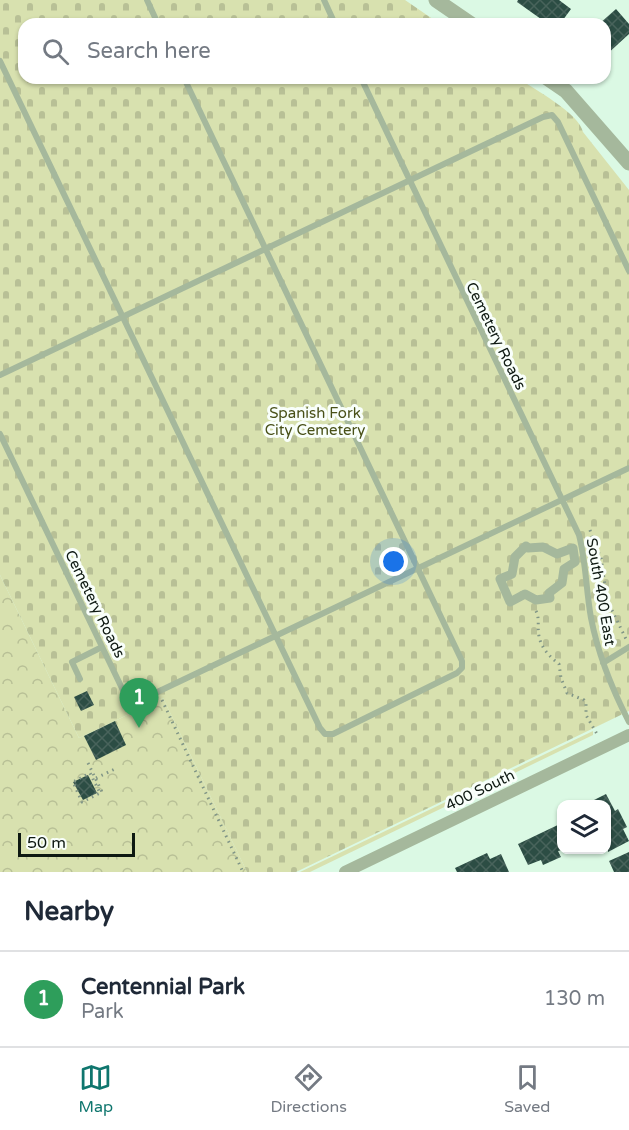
<!DOCTYPE html>
<html lang="en">
<head>
<meta charset="utf-8">
<style>
  body { margin:0; font-family:"Varela Round",sans-serif; background:#f6f6f7; color:#1f2937 }
  .controls { position:absolute; right:18px; bottom:18px; display:grid; overflow:hidden; border-radius:12px; box-shadow:0 2px 4px #0004 }
  .controls button { width:54px; height:54px; display:grid; place-items:center; padding:0; border:0; border-bottom:2px solid #e0e1e3; background:#fff; color:#1f2937; font:30px sans-serif }
  .scale { position:absolute; left:18px; bottom:15px; width:117px; box-sizing:border-box; padding-left:6px; border:3px solid #0e1912; border-top:0; font-size:16px; line-height:21px; white-space:nowrap; color:#0e1912; -webkit-text-stroke:4px #f9fffb; paint-order:stroke }
  .you { position:absolute; left:394px; top:562px; width:21px; height:21px; margin:-15px; border:4px solid #fff; border-radius:50%; background:#1a73e8; box-shadow:0 0 0 9px #1a73e833 }
  .badge { display:grid; place-items:center; width:39px; height:39px; border-radius:50%; background:#0f766e; color:#fff; font-size:20px; font-weight:700 }
  .pin { position:absolute; translate:-50% -50px; filter:drop-shadow(0 2px 3px #0008) }
  .pin::after { content:''; position:absolute; top:32px; width:21px; height:18px; background:inherit; clip-path:polygon(0 0,100% 0,50% 100%) }
  .list { margin:0; padding:0; list-style:none }
  h2 { display:flex; justify-content:space-between; align-items:center; height:78px; margin:0; padding:0 24px; font-size:26px }
  h2 small { font-size:20px; font-weight:400; color:#747a83 }
  .list li { display:grid; grid-template-columns:39px 1fr auto; gap:18px; align-items:center; box-sizing:border-box; height:96px; padding:0 24px; border-top:2px solid #e0e1e3 }
  .list b { display:block; font-size:22px; white-space:nowrap }
  .list p { margin:0; font-size:20px; white-space:nowrap; color:#747a83 }
  .list em { font-size:20px; font-style:normal; color:#747a83 }
  .icon { flex:none; width:33px; height:33px; fill:none; stroke:currentColor; stroke-width:2; stroke-linecap:round; stroke-linejoin:round }
  .map { position:relative; flex:none; width:629px; height:872px; overflow:hidden }
  .search { position:absolute; background:#fff; box-shadow:0 2px 4px #0004; left:18px; right:18px; top:18px; height:66px; display:flex; align-items:center; gap:15px; box-sizing:border-box; padding:0 21px; border-radius:18px; color:#747a83; font-size:22px }
  .sheet { height:174px; background:#fff }
  nav { display:flex; justify-content:space-around; align-items:center; box-sizing:border-box; height:84px; border-top:2px solid #e0e1e3; background:#fff; font-size:16px; color:#747a83 }
  nav a { display:grid; justify-items:center; gap:3px }
  nav .on { color:#0f766e }
  .map>svg:first-child { display:block }
</style>
</head>
<body>
<div class="map">
<svg width="629" height="872" viewBox="0 0 629 872">
  <defs>
    <pattern id="forest-crowns" width="20" height="18" patternUnits="userSpaceOnUse" patternTransform="scale(1.5)"><rect width="20" height="18" fill="#d8e1af"/><path d="M2 6a3 3 0 1 1 6 0M12 15a3 3 0 1 1 6 0" fill="none" stroke="#b8c096"/></pattern>
    <pattern id="cemetery-stones" width="16" height="16" patternUnits="userSpaceOnUse" patternTransform="scale(1.5)"><rect width="16" height="16" fill="#d8e1af"/><path d="M2 7V4a2 2 0 0 1 4 0v3zM10 15v-3a2 2 0 0 1 4 0v3z" fill="#b8c096"/></pattern>
    <pattern id="building-cross-hatch" width="8" height="8" patternUnits="userSpaceOnUse" patternTransform="scale(1.5)"><rect width="8" height="8" fill="#2c4d44"/><path d="M0 0l8 8M0 8l8-8" fill="none" stroke="#48635b"/></pattern>
  </defs>
  <rect width="100%" height="100%" fill="#dbf9e4"/>
  <path fill="#d8e1af" d="M593 731V735L310 872H300Z"/>
  <path fill="url(#forest-crowns)" d="M0 575 79 738 163 698 247 872H0Z"/>
  <path fill="url(#cemetery-stones)" d="M0 0H405L440 24H24V78H518C535 90 579 113 583 132L629 190V711L296 872H247L163 698 79 738 0 575Z"/>
  <path fill="url(#building-cross-hatch)" d="M518 0H559L571 9 560 24H548L517 2Z
    M616 9 629 24V34L605 56V24H599Z
    M87 691 94 705 81 711 74 697Z
    M115 721 126 745 96 760 84 736Z
    M88 775 97 793 83 800 73 782Z
    M606 794 615 811 618 809 627 827 623 829 629 841 608 852 606 804H586Z
    M562 823V850L558 851 561 857 543 865 541 860 528 865 518 844Z
    M629 852V872H614L609 861Z
    M487 853 490 859 501 854 509 872H457L455 868Z"/>
  <g fill="none" stroke-linecap="round" stroke-linejoin="round">
    <path stroke="#809586" stroke-width="3" stroke-dasharray="1.5 4.5" stroke-linecap="butt" d="M590 530 595 546 601 557 607 600 626 639
      M536 611C540 619 537 627 539 636 541 648 550 657 559 664L561 678 567 693 584 700 586 704V715L597 734
      M162 700 243 872
      M88 763 102 792 82 802 73 782 90 773 100 793
      M96 778 117 768"/>
    <path stroke="#a5b89c" stroke-width="6" d="M147 0 158 24
      M324 0 335 24
      M0 61 320 728 325 734H333L457 673 462 668V661L184 78
      M361 78 579 535C586 562 586 590 591 618 598 654 612 689 629 722
      M0 375 543 117 552 115 558 122 629 271
      M0 434 130 705 629 468
      M603 663 629 647
      M80 679 72 662 102 647"/>
    <path stroke="#a5b89c" stroke-width="9" d="M526 546 528 548 543 547 557 554 573 548 575 562 564 569 562 583 549 593 550 598 536 600 525 594 510 602 500 579 512 574 515 557Z"/>
    <path stroke="#a5b89c" stroke-width="12" d="M345 872 629 735"/>
    <path stroke="#a5b89c" stroke-width="15" d="M436 0 471 24
      M547 78 566 91 629 163"/>
  </g>
  <g text-anchor="middle" stroke-width="6" stroke-linejoin="round" paint-order="stroke">
    <g font-size="15" fill="#0e1912" stroke="#f9fffb">
      <text transform="translate(496 336) rotate(64)" y="5">Cemetery Roads</text>
      <text transform="translate(601 592) rotate(80)" y="5">South 400 East</text>
      <text transform="translate(95 604) rotate(64)" y="5">Cemetery Roads</text>
      <text transform="translate(480 790) rotate(-26)" y="5">400 South</text>
    </g>
    <g font-size="15" fill="#495118" stroke="#f9fffb">
      <text x="315" y="418">Spanish Fork<tspan x="315" dy="17">City Cemetery</tspan></text>
    </g>
  </g>
</svg>
<div class="controls">
<button><svg class="icon" aria-label="layers" viewBox="0 0 24 24"><path d="M12 4l9 5-9 5-9-5zM3 14l9 5 9-5"/></svg></button>
</div>
<div class="scale">50 m</div>
<div class="you"></div>
<div class="pin badge" style="left:139px;top:728px;background:#2e9e5b">1</div>
<div class="search"><svg class="icon" aria-label="search" viewBox="0 0 24 24"><circle cx="10" cy="10" r="6"/><path d="M15 15l6 6"/></svg>Search here</div>
</div>
<section class="sheet">
<h2>Nearby<small></small></h2>
<ul class="list">
<li><span class="badge" style="background:#2e9e5b">1</span><div><b>Centennial Park</b><p>Park</p></div><em>130 m</em></li>
</ul>
</section>
<nav>
<a class="on"><svg class="icon" aria-label="map" viewBox="0 0 24 24"><path d="M3 6l6-2 6 2 6-2v14l-6 2-6-2-6 2zM9 4v14M15 6v14"/></svg>Map</a>
<a><svg class="icon" aria-label="directions" viewBox="0 0 24 24"><path d="M12 3l9 9-9 9-9-9zM9 14v-3h6M13 9l2 2-2 2"/></svg>Directions</a>
<a><svg class="icon" aria-label="saved" viewBox="0 0 24 24"><path d="M7 4h10v16l-5-4-5 4z"/></svg>Saved</a>
</nav>
</body>
</html>
